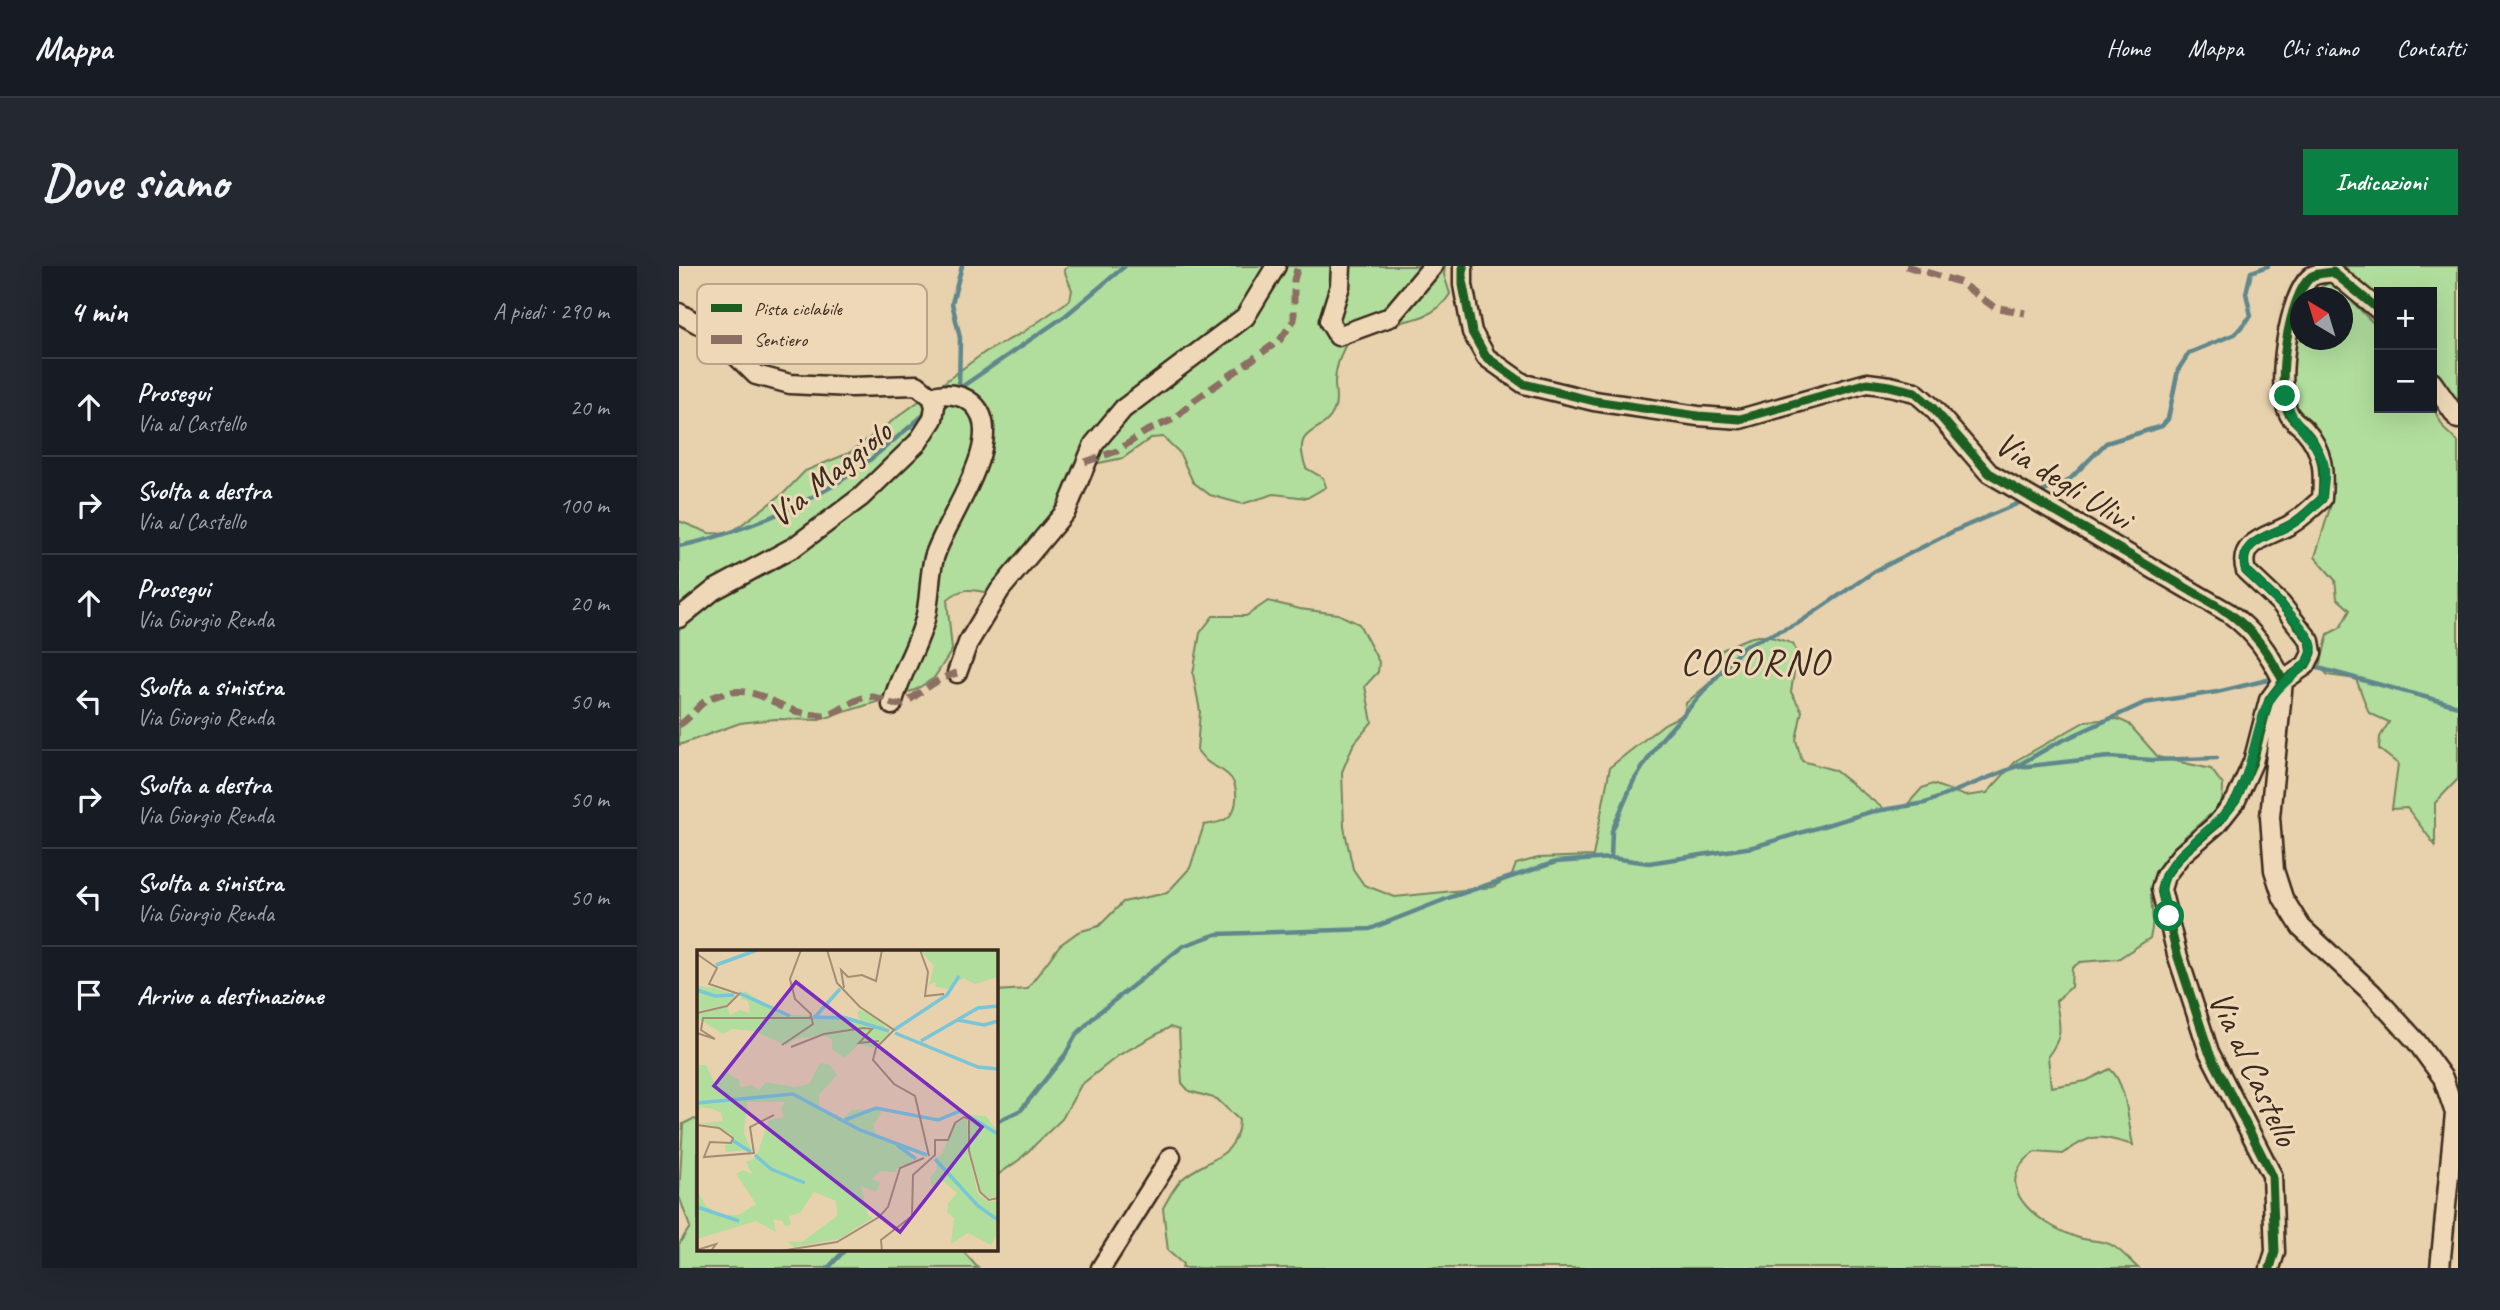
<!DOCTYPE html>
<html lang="it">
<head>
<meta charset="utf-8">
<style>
  body { margin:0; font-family:Caveat,sans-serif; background:#242831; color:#f1f3f6 }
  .controls { position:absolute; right:21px; top:21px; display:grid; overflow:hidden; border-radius:0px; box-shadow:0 7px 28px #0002 }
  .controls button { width:63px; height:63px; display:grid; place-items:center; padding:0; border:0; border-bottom:2px solid #363941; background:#171b24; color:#f1f3f6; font:35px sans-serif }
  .compass { position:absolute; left:1611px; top:21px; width:63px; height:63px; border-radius:50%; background:#171b24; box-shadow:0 7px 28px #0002; rotate:322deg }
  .stop { position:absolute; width:21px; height:21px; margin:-16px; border:5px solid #0b8043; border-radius:50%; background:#fff }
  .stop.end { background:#0b8043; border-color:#fff; box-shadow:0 2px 7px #0008 }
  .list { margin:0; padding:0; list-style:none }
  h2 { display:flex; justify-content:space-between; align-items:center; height:91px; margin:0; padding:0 28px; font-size:30px }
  h2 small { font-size:23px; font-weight:400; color:#9ea1a6 }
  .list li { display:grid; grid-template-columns:46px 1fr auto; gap:21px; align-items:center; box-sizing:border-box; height:98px; padding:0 28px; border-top:2px solid #363941 }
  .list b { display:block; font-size:26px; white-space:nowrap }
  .list p { margin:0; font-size:23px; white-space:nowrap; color:#9ea1a6 }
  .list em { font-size:23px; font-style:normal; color:#9ea1a6 }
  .icon { flex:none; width:38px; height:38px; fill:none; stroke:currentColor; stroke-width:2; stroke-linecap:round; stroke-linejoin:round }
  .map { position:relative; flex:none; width:1779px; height:1002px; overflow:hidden; border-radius:0px }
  header { display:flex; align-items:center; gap:42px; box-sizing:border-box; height:98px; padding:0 35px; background:#171b24; border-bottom:2px solid #363941 }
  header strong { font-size:33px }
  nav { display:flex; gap:38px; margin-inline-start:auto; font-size:24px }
  .intro { display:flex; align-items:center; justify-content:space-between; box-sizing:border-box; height:168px; padding:0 42px }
  h1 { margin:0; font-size:49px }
  .button { padding:18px 32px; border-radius:0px; background:#0b8043; color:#fff; font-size:24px; font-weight:700 }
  main { display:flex; gap:42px; padding:0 42px }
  aside { flex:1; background:#171b24; border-radius:0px; box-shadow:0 7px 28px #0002 }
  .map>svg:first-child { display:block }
</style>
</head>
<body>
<header>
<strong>Mappa</strong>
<nav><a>Home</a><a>Mappa</a><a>Chi siamo</a><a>Contatti</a></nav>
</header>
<div class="intro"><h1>Dove siamo</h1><a class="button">Indicazioni</a></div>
<main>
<aside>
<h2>4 min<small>A piedi · 290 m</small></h2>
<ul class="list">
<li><svg class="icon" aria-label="ahead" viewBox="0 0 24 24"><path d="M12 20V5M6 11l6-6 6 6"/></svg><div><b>Prosegui</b><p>Via al Castello</p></div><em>20 m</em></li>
<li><svg class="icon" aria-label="right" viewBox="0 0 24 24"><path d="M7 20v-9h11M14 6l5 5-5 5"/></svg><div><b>Svolta a destra</b><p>Via al Castello</p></div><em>100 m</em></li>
<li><svg class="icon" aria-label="ahead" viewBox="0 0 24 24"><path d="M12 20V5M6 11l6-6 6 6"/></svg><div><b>Prosegui</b><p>Via Giorgio Renda</p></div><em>20 m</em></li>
<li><svg class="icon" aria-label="left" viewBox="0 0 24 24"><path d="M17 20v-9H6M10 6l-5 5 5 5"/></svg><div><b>Svolta a sinistra</b><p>Via Giorgio Renda</p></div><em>50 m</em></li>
<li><svg class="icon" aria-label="right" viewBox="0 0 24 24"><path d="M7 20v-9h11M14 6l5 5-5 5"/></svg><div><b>Svolta a destra</b><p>Via Giorgio Renda</p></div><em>50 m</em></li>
<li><svg class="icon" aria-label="left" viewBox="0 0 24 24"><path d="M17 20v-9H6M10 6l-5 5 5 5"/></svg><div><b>Svolta a sinistra</b><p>Via Giorgio Renda</p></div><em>50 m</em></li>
<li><svg class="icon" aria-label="arrive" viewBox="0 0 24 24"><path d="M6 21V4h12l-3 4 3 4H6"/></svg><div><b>Arrivo a destinazione</b></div></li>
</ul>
</aside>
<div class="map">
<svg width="1779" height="1002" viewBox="0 0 1779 1002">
  <rect width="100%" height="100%" fill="#e8d1ad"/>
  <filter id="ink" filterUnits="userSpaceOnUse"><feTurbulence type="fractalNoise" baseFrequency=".0143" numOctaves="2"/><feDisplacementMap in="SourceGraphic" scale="14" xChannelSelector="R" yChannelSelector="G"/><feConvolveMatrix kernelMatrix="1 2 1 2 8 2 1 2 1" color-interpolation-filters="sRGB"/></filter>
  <g filter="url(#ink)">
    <path fill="#b1de9d" stroke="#76845e" stroke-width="2" d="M389 0H766L765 9 771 28C758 50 735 54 712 58 698 60 683 69 669 74 662 87 656 102 656 117 656 126 659 135 655 144 645 171 611 157 627 202L644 212 647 221 628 232 595 228 563 238 531 229 514 216 500 186 484 171 472 172 444 192 401 201 382 236 310 327C292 323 282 321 268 334L273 384 255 412 236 424 140 454 96 453 61 457 0 479V255L30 267 50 268 106 226 126 205 170 187 306 86 343 67 391 34 393 24 385 4Z
      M1665 0H1779V141L1753 106V26H1700V34Z
      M1653 15 1700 63V142L1753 140 1766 164 1779 176V513L1756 537V579L1728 542 1713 543 1719 498 1700 483 1701 471 1710 456 1690 447 1677 413 1649 409 1641 401 1649 368 1661 362 1671 344 1658 332 1656 314 1636 291 1653 235 1652 205 1615 143 1607 95 1621 55 1622 74H1664V32L1632 31 1636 25Z
      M589 335 621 343 659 348 680 358 700 396 699 406 686 420 693 456 674 479 663 506 665 561 674 603 685 619 716 631 814 621 833 609 837 598 859 592 914 590 931 501 985 458 1005 448 1007 437 1033 415 1043 384C1076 368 1080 365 1114 378L1118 387 1112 426 1123 445 1117 474 1123 495 1155 504 1206 544 1228 539 1243 522 1254 518 1286 530 1308 527 1338 494 1407 455 1439 453 1450 458 1479 491 1532 503 1544 519 1543 538C1521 559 1472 593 1472 624 1472 642 1476 654 1471 672L1439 693 1401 696 1393 702 1392 721 1377 735C1381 761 1385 769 1369 790L1372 821 1407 815 1431 803C1448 818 1449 857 1454 879 1418 869 1414 866 1384 888L1356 886C1307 920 1360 958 1397 971 1409 976 1424 973 1434 980 1443 985 1451 995 1459 1002H503L504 998 489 985 484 942C489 933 495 921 502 914 526 892 559 894 560 854L538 833 510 825 503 817 500 764 491 761 440 789 402 819 383 853 340 894 317 910V725L348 723 381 679 399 666 420 660 444 636 488 627 511 602 525 559C531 558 541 557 547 553 560 545 561 518 548 508 533 496 532 503 518 484L521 445 514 408 521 367 534 350H567Z
      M14 853 19 854V983H282L299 1002H0V978L11 961 0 930 4 858Z"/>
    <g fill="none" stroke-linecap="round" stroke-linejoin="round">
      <path stroke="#60888c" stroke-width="4.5" d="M280 122 281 72 273 37 283 0
        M278 124 386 50 446 0
        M1358 228 1389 215 1427 177 1483 160 1489 153 1499 104 1510 87 1556 68 1572 50 1567 27 1572 6 1589 0
        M0 280C43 272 103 249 141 227 180 206 215 174 248 146
        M1632 400 1779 440
        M1340 501 1430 491 1473 494 1538 492
        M932 592 933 565 954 516 980 476 1065 380 1118 358 1196 305 1275 265 1347 234
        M317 856 342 844 386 789 397 769 418 748 504 680 538 668 691 663 772 631 877 596 932 592 970 597 1074 581 1191 546 1246 537 1336 501 1376 478 1465 437 1538 426 1597 412
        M149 1002 167 983"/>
      <defs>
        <path id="minor" d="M662 0 661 20 650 55 659 70 711 51 754 0
          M784 0V19L793 66 807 91 845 118 915 135 1019 150 1061 153 1188 117 1211 120 1236 126 1253 141 1310 207 1550 347C1576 366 1590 387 1604 415
          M0 47 33 66 77 109 111 118 172 121 238 119 253 131 256 140 254 153 239 176 182 231 115 281 35 324 0 352
          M1753 116 1779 153
          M278 407 289 377 321 324 387 245 415 178 444 143 566 51 597 0
          M1604 415 1591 551 1595 604 1604 632 1622 661 1693 727 1737 775 1764 812 1776 847 1761 1002
          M213 439C220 411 235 388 244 360 252 338 249 313 255 292 265 255 332 170 293 137 282 128 265 126 253 131
          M422 1002 492 891
          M1591 1002 1596 986 1593 909 1530 786 1498 688 1482 623 1486 610 1502 589 1538 558 1557 534 1574 496 1590 434 1604 415 1627 399 1633 387 1631 375 1602 338 1567 305C1557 274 1593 270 1612 258 1623 252 1633 241 1643 233 1645 206 1645 185 1625 163 1621 159 1613 154 1610 148 1596 123 1609 27 1633 10 1638 7 1648 7 1654 6L1700 44"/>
      </defs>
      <use href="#minor" stroke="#3b2a1e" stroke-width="23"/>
      <use href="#minor" stroke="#eed8b7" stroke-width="18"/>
      <path stroke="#8d6e63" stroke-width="7" stroke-dasharray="14 7" stroke-linecap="butt" d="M1227 0 1280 16 1315 41 1346 47
        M406 196 438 185 466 166 497 152 513 136 601 74 615 54V14L619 0
        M0 459C13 452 19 437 32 432 81 410 98 451 143 449 160 448 173 433 188 431 203 428 213 445 227 436 245 425 256 413 278 407"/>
      <defs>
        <path id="cycleway" d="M784 0V19L793 66 807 91 845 118 915 135 1019 150 1061 153 1188 117 1211 120 1236 126 1253 141 1310 207 1550 347C1576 366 1590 387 1604 415
          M1591 1002 1596 986 1593 909 1530 786 1498 688 1482 623 1486 610 1502 589 1538 558 1557 534 1574 496 1590 434 1604 415 1627 399 1633 387 1631 375 1602 338 1567 305C1557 274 1593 270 1612 258 1623 252 1633 241 1643 233 1645 206 1645 185 1625 163 1621 159 1613 154 1610 148 1596 123 1609 27 1633 10 1638 7 1648 7 1654 6L1700 44"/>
      </defs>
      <use href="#cycleway" stroke="#eed8b7" stroke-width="13"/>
      <use href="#cycleway" stroke="#1b5e20" stroke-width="9"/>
    </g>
  </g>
  <g fill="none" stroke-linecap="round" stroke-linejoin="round" filter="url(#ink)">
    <path stroke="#0b8043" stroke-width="9" d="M1490 650C1487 642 1484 633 1483 625 1480 594 1543 560 1558 532 1574 502 1577 456 1592 432 1602 415 1636 398 1633 380 1629 361 1582 319 1567 305 1557 274 1593 270 1613 258 1624 252 1633 241 1643 233 1644 222 1648 205 1644 195 1634 168 1611 158 1606 130"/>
  </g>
  <g text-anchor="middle" stroke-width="6" stroke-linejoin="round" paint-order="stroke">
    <g font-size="35" fill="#3b2a1e" stroke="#eed8b7">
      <text transform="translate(150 207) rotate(-39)" y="12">Via Maggiolo</text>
      <text transform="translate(1385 214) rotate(32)" y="12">Via degli Ulivi</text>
      <text transform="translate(1575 802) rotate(65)" y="12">Via al Castello</text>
    </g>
    <g font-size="38" letter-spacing="2" fill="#3b2a1e" stroke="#eed8b7">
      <text x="1076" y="408">COGORNO</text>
    </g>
  </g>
  <g transform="translate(18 684)">
    <rect width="301" height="301" fill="#e8d1ad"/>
    <path d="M223 0H301V27L278 34 266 28 251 39 239 37 238 32 232 35 237 16ZM0 36 17 38 39 45 29 55 0 61ZM48 41 82 64 137 67 141 63 163 71 160 62 164 60 182 69 193 84 177 98 162 94 147 108 135 99V89L124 85 99 89 89 95 57 81 35 79 26 84 0 68V63L30 57 33 65 43 60 53 63 51 51 44 49ZM123 113 133 115 140 125 122 145V156L146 168 155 160 182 159 184 163 176 175 180 187 212 197 216 214 204 215 198 222 183 221 175 229 183 233 179 242 164 236 171 265 176 268 142 289 97 297 90 291 105 292 140 266 139 251 117 242 103 263 92 266 94 275 87 276 86 271 76 269 79 282 59 271 0 289V241L9 256 25 265H42L59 254 39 224 46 220 55 224 49 212 59 208 72 170 87 167 84 158 88 152H50L47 183 54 200 29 202 28 195 37 193 34 184 15 175 0 174 26 171 24 163 16 159 4 157 0 163V115H9L18 134 29 122 42 130 43 137 55 135 62 140 69 132 98 137 112 134ZM272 165 289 166 301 182V246L293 248 284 242 273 201ZM270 168 271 202 281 244 292 252 301 250V282L294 295 271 283 254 294 257 268 250 262 251 253 260 243 246 231 235 236 233 228 240 219 238 208 245 204 257 175Z" fill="#b1de9d"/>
    <path fill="none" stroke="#78c6d6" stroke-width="3.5" d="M19 15 60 0M0 40 18 46 37 45M42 43 93 66M116 67 149 68 192 81M118 67 143 39M261 70 287 75 301 71M197 80 250 45 262 26M198 83 281 117 301 119M224 91 281 58 301 56M0 153 96 144 163 180 230 205M148 170 179 158 241 170 263 161 301 184M35 190 54 202M200 195 219 209M58 205 74 219 108 233M238 209 281 256 301 270M0 257 42 271"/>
    <path fill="none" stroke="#a38e74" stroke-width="2" d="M130 0 140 33 163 57 197 80 179 98 176 110 197 134 218 146 232 206M223 0 231 22 228 46 247 44M0 4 20 18 12 34 42 44 30 56 0 63M147 38 144 20 151 27 165 25 179 31 185 0M0 83 18 89 4 80 6 68H113L114 64 98 49 93 29 104 0M85 95 116 74 114 66M94 97 127 84 166 78 175 79 162 93 182 91M0 175 22 178 36 188 34 193 13 192 7 207 57 203 53 177 77 165M0 300 19 294 14 301M83 301 140 292 182 267 191 257 203 218 227 208M185 301 184 290 215 266 216 225 238 205V190H251L258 173 267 167 272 169V201L283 242 292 250 301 248"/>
    <path fill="#7b2cbf" fill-opacity="0.15" stroke="#7b2cbf" stroke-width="3.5" d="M99 32 285 177 203 282 17 136Z"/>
    <rect width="301" height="301" fill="none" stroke="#3b2a1e" stroke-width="3.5"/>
  </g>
  <rect x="18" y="18" width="230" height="80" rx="10" fill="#eed8b7" stroke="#b8a489" stroke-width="2"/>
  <rect x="32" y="38" width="31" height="8" fill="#1b5e20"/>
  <rect x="32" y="69" width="31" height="9" fill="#8d6e63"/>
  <g font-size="19" fill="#3b2a1e">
    <text x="75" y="49">Pista ciclabile</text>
    <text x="75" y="80">Sentiero</text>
  </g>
</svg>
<div class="controls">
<button>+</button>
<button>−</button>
</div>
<svg class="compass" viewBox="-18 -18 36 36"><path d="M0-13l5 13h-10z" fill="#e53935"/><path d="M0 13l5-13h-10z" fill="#9ea1a6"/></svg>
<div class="stop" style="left:1490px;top:650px"></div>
<div class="stop end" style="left:1606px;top:130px"></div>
</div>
</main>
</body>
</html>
